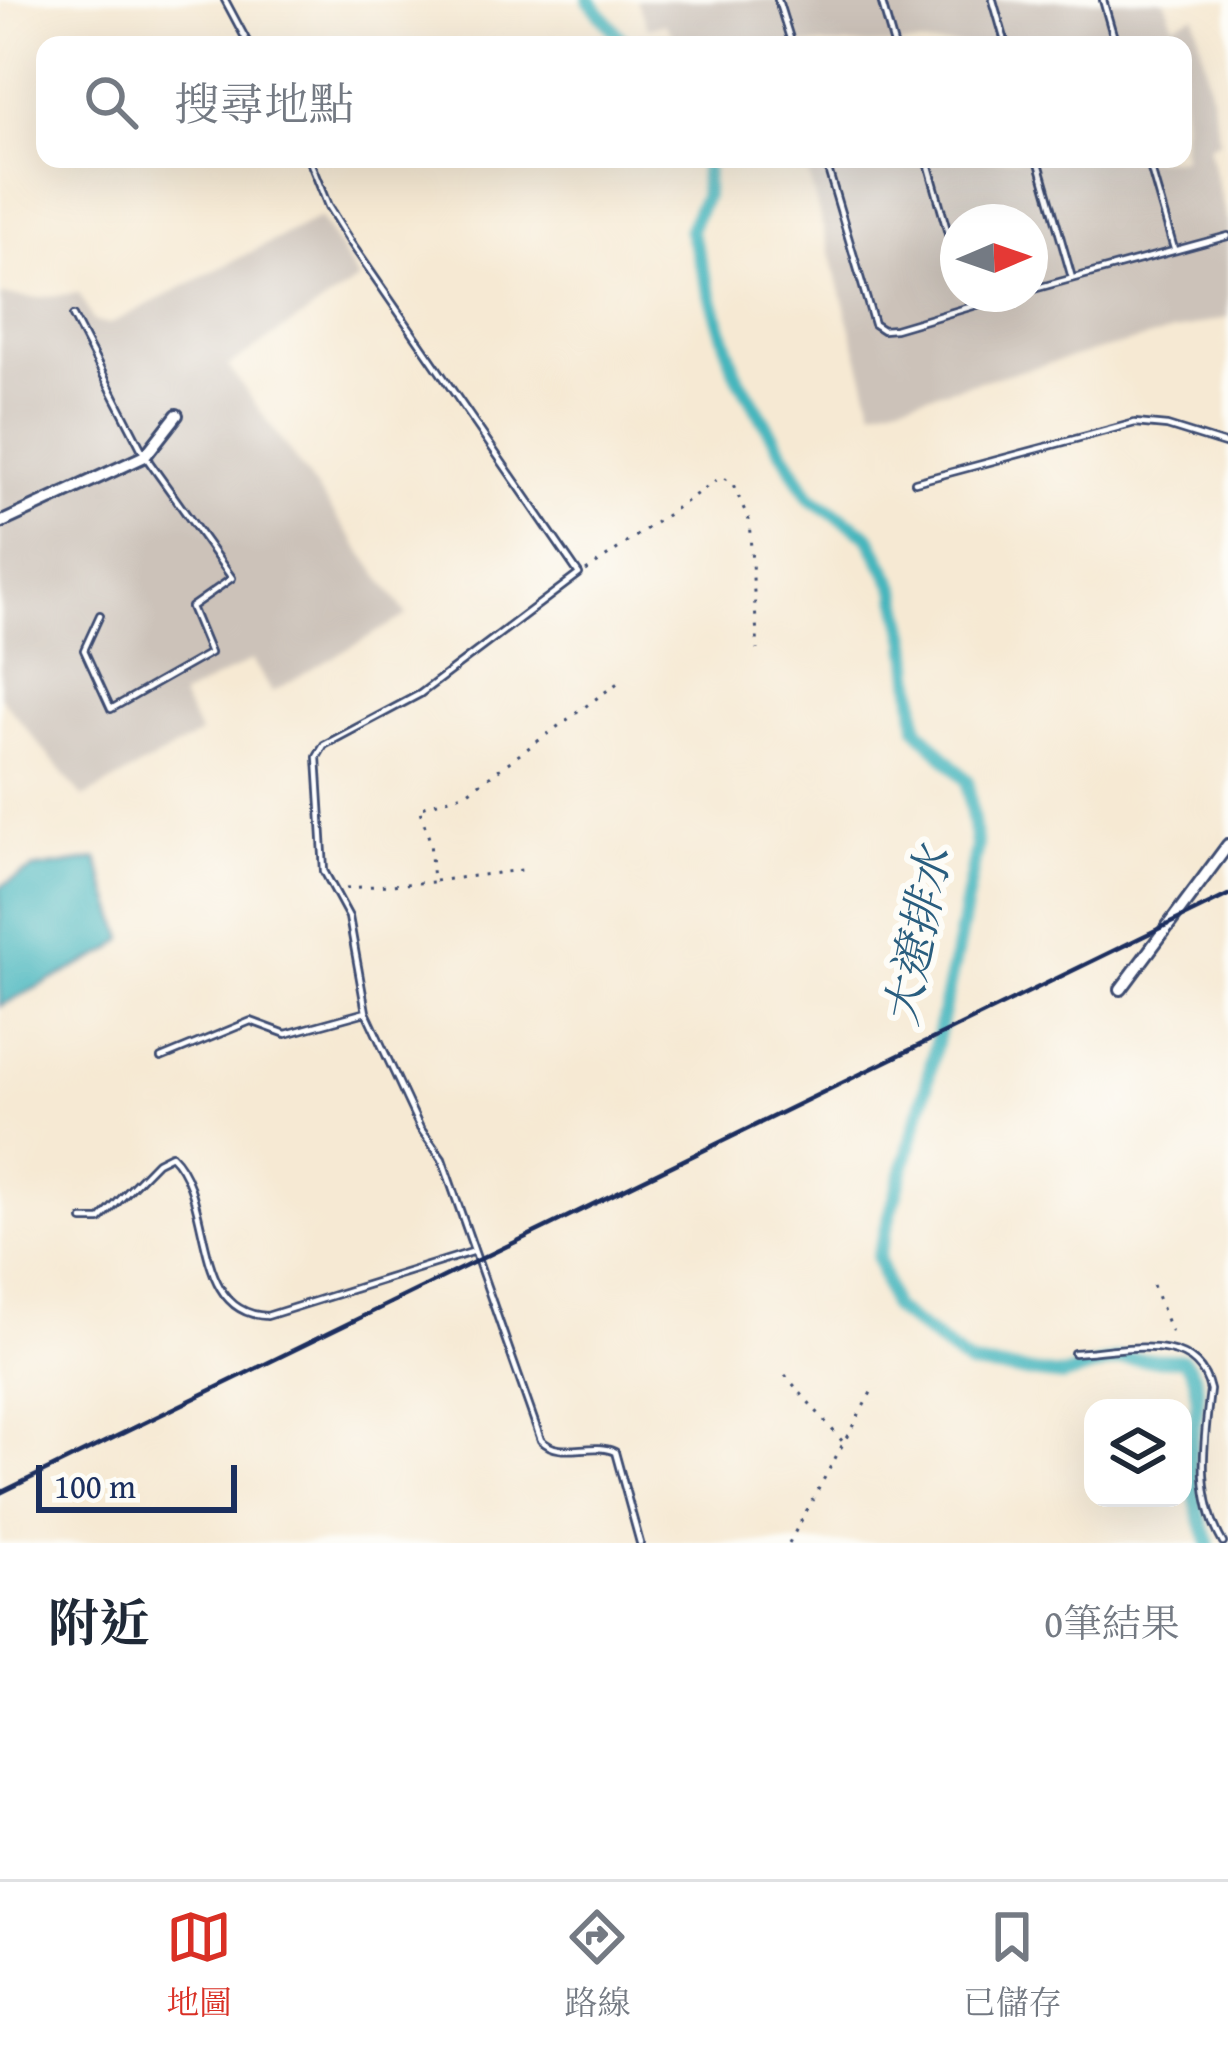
<!DOCTYPE html>
<html lang="zh-TW">
<head>
<meta charset="utf-8">
<style>
  body { margin:0; font-family:"Gentium Book Plus","Noto Serif TC",serif; background:#f2f2f3; color:#1f2937 }
  .controls { position:absolute; right:36px; bottom:36px; display:grid; overflow:hidden; border-radius:24px; box-shadow:0 12px 48px #0002 }
  .controls button { width:108px; height:108px; display:grid; place-items:center; padding:0; border:0; border-bottom:3px solid #e0e1e3; background:#fff; color:#1f2937; font:60px sans-serif }
  .compass { position:absolute; left:940px; top:204px; width:108px; height:108px; border-radius:50%; background:#fff; box-shadow:0 12px 48px #0002; rotate:88deg }
  .scale { position:absolute; left:36px; bottom:30px; width:201px; box-sizing:border-box; padding-left:12px; border:6px solid #1b2f5e; border-top:0; font-size:33px; line-height:42px; white-space:nowrap; color:#1b2f5e; -webkit-text-stroke:9px #fdfcf7; paint-order:stroke }
  .list { margin:0; padding:0; list-style:none }
  h2 { display:flex; justify-content:space-between; align-items:center; height:156px; margin:0; padding:0 48px; font-size:51px }
  h2 small { font-size:39px; font-weight:400; color:#747a83 }
  .icon { flex:none; width:66px; height:66px; fill:none; stroke:currentColor; stroke-width:2; stroke-linecap:round; stroke-linejoin:round }
  .map { position:relative; flex:none; width:1228px; height:1543px; overflow:hidden }
  .search { position:absolute; background:#fff; box-shadow:0 12px 48px #0002; left:36px; right:36px; top:36px; height:132px; display:flex; align-items:center; gap:30px; box-sizing:border-box; padding:0 42px; border-radius:24px; color:#747a83; font-size:45px }
  .sheet { height:336px; background:#fff }
  nav { display:flex; justify-content:space-around; align-items:center; box-sizing:border-box; height:168px; border-top:3px solid #e0e1e3; background:#fff; font-size:33px; color:#747a83 }
  nav a { display:grid; justify-items:center; gap:6px }
  nav .on { color:#d93025 }
  .map>svg:first-child { display:block }
</style>
</head>
<body>
<div class="map">
<svg width="1228" height="1543" viewBox="0 0 1228 1543">
  <rect width="100%" height="100%" fill="#fdfcf7"/>
  <filter id="ink" filterUnits="userSpaceOnUse"><feTurbulence type="fractalNoise" baseFrequency=".00833" numOctaves="2"/><feDisplacementMap in="SourceGraphic" scale="24" xChannelSelector="R" yChannelSelector="G"/><feConvolveMatrix kernelMatrix="1 2 1 2 8 2 1 2 1" color-interpolation-filters="sRGB"/></filter>
  <filter id="wash" filterUnits="userSpaceOnUse"><feTurbulence type="fractalNoise" baseFrequency=".004" numOctaves="4" result="noise"/><feDisplacementMap in="SourceGraphic" scale="48" xChannelSelector="R" yChannelSelector="G"/><feGaussianBlur stdDeviation="2.7" result="paint"/><feColorMatrix in="noise" values="0 0 0 0 0 0 0 0 0 0 0 0 0 0 0 0 0 1.4 0 .05"/><feComposite in="paint" operator="in"/></filter>
  <g filter="url(#wash)">
    <rect width="100%" height="100%" fill="#f6e9d3"/>
    <path fill="#ccc2b9" fill-rule="evenodd" d="M636 0H1165L1173 24 1195 15 1220 141 1208 146 1228 224V317L873 409 804 159H1183V45H680L665 23 648 28ZM958 222H1030V294H958Z
      M320 217 359 280 228 366 407 615 272 692 252 660 181 697 200 734 83 798 0 696V295L35 298 79 293 93 321 110 324Z"/>
    <path fill="#46b6bd" stroke="#30728e" stroke-width="3" d="M97 859 124 939 111 950 0 1006V887L33 869Z"/>
    <g fill="none" stroke-linecap="round" stroke-linejoin="round">
      <path stroke="#46b6bd" stroke-width="14" d="M589 0 626 45
        M706 159 705 196 690 229 735 372 810 498 868 535 896 589 908 642 917 728 967 781 977 846 957 950 924 1096 878 1257 893 1307 970 1365 1062 1376 1120 1359 1183 1360C1211 1388 1190 1423 1190 1459 1191 1485 1199 1520 1209 1543"/>
    </g>
  </g>
  <g filter="url(#ink)">
    <g fill="none" stroke-linecap="round" stroke-linejoin="round">
      <defs>
        <path id="service" d="M225 0 249 45
          M778 0 792 45
          M881 0 894 45
          M993 0 1006 45
          M1103 0 1116 45
          M309 159 328 206 351 243 579 574 420 694 324 745 317 757 324 871 349 917 366 1012 420 1128 442 1159 541 1440C560 1460 591 1441 615 1452L640 1543
          M825 159 874 324 883 330 895 329 1014 294
          M927 159 958 269
          M1038 159 1072 278
          M1148 159 1174 249
          M1030 290 1228 236
          M73 316 145 456 232 578 191 607 210 653 111 709 84 650 100 615
          M915 482 1135 423 1167 426 1228 445
          M161 1058 251 1021 286 1034 366 1012
          M83 1220H100L157 1162 171 1155C215 1197 189 1313 267 1316L472 1252
          M1074 1353C1119 1351 1197 1329 1210 1390 1204 1442 1195 1495 1223 1543"/>
        <path id="minor" d="M0 523 145 456 177 415
          M1121 989 1228 845"/>
      </defs>
      <use href="#service" stroke="#3c4b70" stroke-width="10"/>
      <use href="#minor" stroke="#3c4b70" stroke-width="16"/>
      <path stroke="#3c4b70" stroke-width="3" stroke-dasharray="3 9" stroke-linecap="butt" d="M586 571 721 477 732 482 749 520 758 650
        M435 881 529 869
        M346 888 433 882 430 841 419 808 468 792 623 679
        M1153 1285 1174 1339
        M785 1375 843 1442
        M789 1543 875 1385"/>
      <use href="#service" stroke="#fff" stroke-width="4.5"/>
      <use href="#minor" stroke="#fff" stroke-width="10"/>
      <path stroke="#1b2f5e" stroke-width="4.5" d="M0 1493 1228 895"/>
    </g>
  </g>
  <g text-anchor="middle" stroke-width="12" stroke-linejoin="round" paint-order="stroke">
    <g font-size="45" font-style="italic" fill="#2a5e7f" stroke="#fdfcf7">
      <text transform="translate(917 936) rotate(-79)" y="16">大遼排水</text>
    </g>
  </g>
</svg>
<div class="controls">
<button><svg class="icon" aria-label="layers" viewBox="0 0 24 24"><path d="M12 4l9 5-9 5-9-5zM3 14l9 5 9-5"/></svg></button>
</div>
<svg class="compass" viewBox="-18 -18 36 36"><path d="M0-13l5 13h-10z" fill="#e53935"/><path d="M0 13l5-13h-10z" fill="#747a83"/></svg>
<div class="scale">100 m</div>
<div class="search"><svg class="icon" aria-label="search" viewBox="0 0 24 24"><circle cx="10" cy="10" r="6"/><path d="M15 15l6 6"/></svg>搜尋地點</div>
</div>
<section class="sheet">
<h2>附近<small>0筆結果</small></h2>
<ul class="list">
</ul>
</section>
<nav>
<a class="on"><svg class="icon" aria-label="map" viewBox="0 0 24 24"><path d="M3 6l6-2 6 2 6-2v14l-6 2-6-2-6 2zM9 4v14M15 6v14"/></svg>地圖</a>
<a><svg class="icon" aria-label="directions" viewBox="0 0 24 24"><path d="M12 3l9 9-9 9-9-9zM9 14v-3h6M13 9l2 2-2 2"/></svg>路線</a>
<a><svg class="icon" aria-label="saved" viewBox="0 0 24 24"><path d="M7 4h10v16l-5-4-5 4z"/></svg>已儲存</a>
</nav>
</body>
</html>
